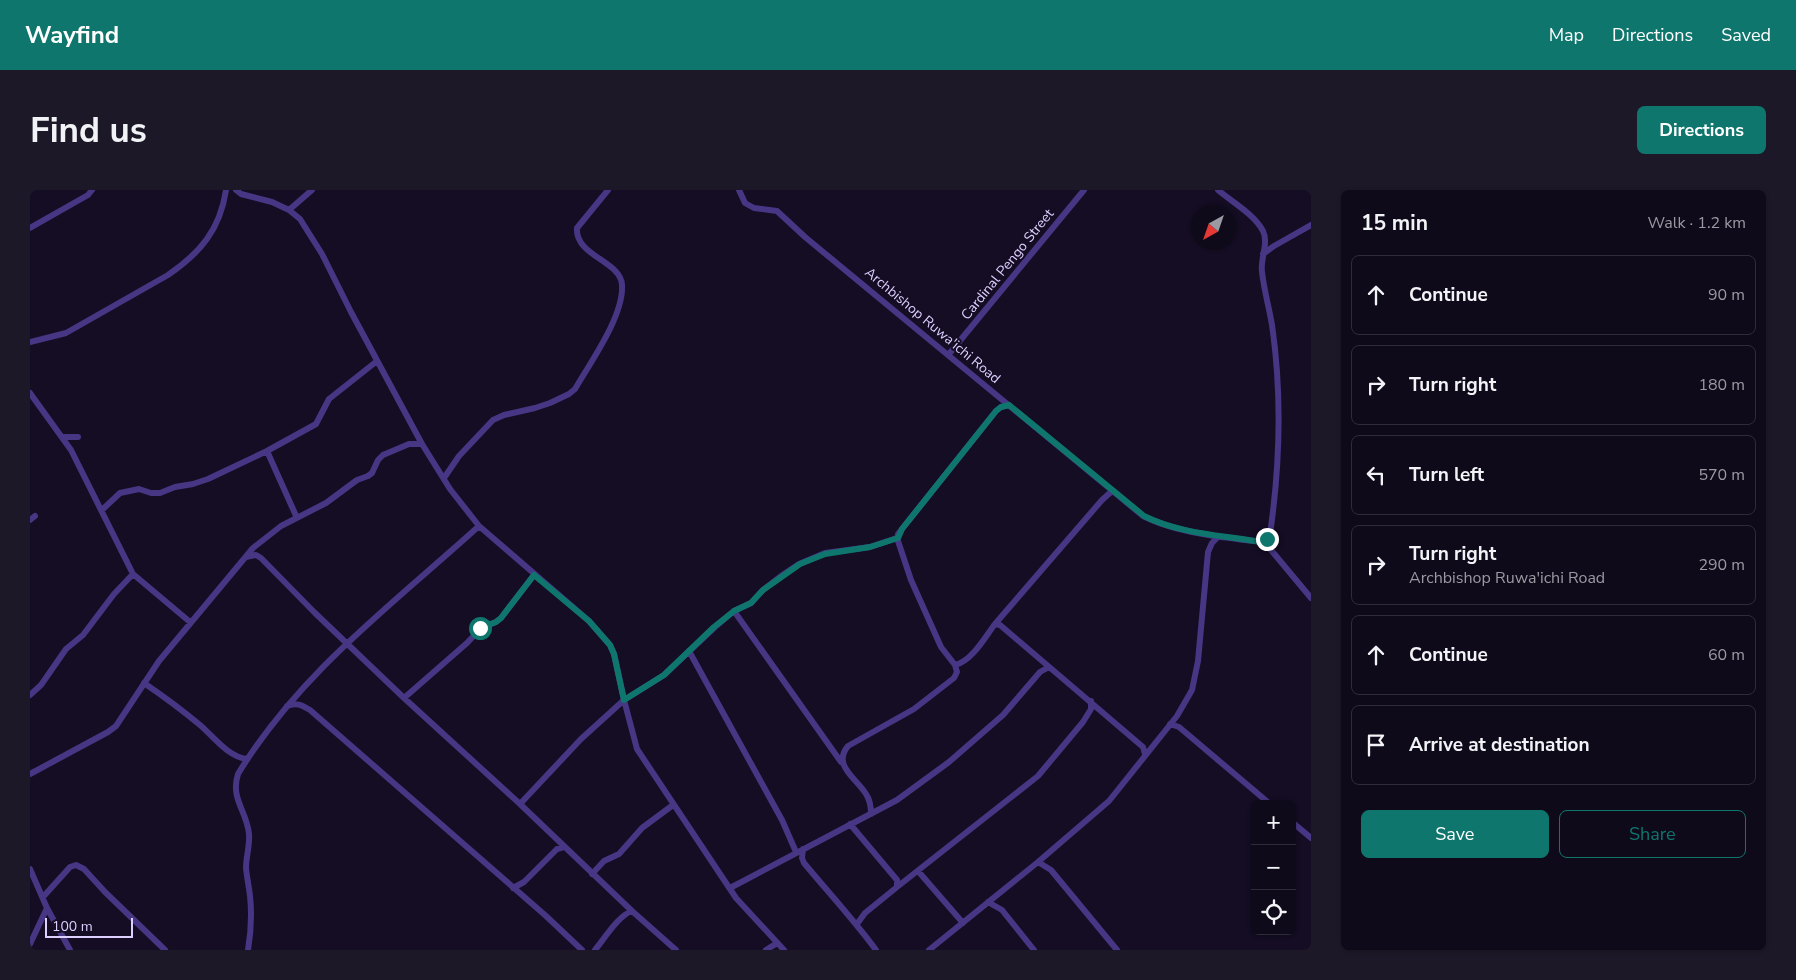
<!DOCTYPE html>
<html lang="en">
<head>
<meta charset="utf-8">
<style>
  body { margin:0; font-family:"Nunito Sans",sans-serif; background:#1d1827; color:#f1f3f6 }
  .controls { position:absolute; right:15px; bottom:15px; display:grid; overflow:hidden; border-radius:8px; box-shadow:0 1px 4px #0004 }
  .controls button { width:45px; height:45px; display:grid; place-items:center; padding:0; border:0; border-bottom:1px solid #2f2b39; background:#0f0a1a; color:#f1f3f6; font:25px sans-serif }
  .compass { position:absolute; left:1161px; top:15px; width:45px; height:45px; border-radius:50%; background:#0f0a1a; box-shadow:0 1px 4px #0004; rotate:220deg }
  .scale { position:absolute; left:15px; bottom:12px; width:88px; box-sizing:border-box; padding-left:5px; border:2px solid #ddcfff; border-top:0; font-size:14px; line-height:18px; white-space:nowrap; color:#ddcfff; -webkit-text-stroke:4px #140d23; paint-order:stroke }
  .stop { position:absolute; width:15px; height:15px; margin:-11px; border:4px solid #0f766e; border-radius:50%; background:#fff }
  .stop.end { background:#0f766e; border-color:#fff; box-shadow:0 1px 5px #0008 }
  .list { margin:0; padding:0; list-style:none }
  h2 { display:flex; justify-content:space-between; align-items:center; height:65px; margin:0; padding:0 20px; font-size:21px }
  h2 small { font-size:16px; font-weight:400; color:#9b9aa2 }
  .list li { display:grid; grid-template-columns:32px 1fr auto; gap:15px; align-items:center; box-sizing:border-box; height:80px; margin:0 10px 10px; padding:0 10px; border:1px solid #2f2b39; border-radius:8px }
  .list b { display:block; font-size:19px; white-space:nowrap }
  .list p { margin:0; font-size:16px; white-space:nowrap; color:#9b9aa2 }
  .list em { font-size:16px; font-style:normal; color:#9b9aa2 }
  .actions { display:flex; gap:10px; padding:15px 20px }
  .actions a { flex:1; padding:11px 0; border:1px solid #0f766e; border-radius:8px; text-align:center; font-size:18px; color:#0f766e }
  .actions .main { background:#0f766e; color:#fff }
  .icon { flex:none; width:28px; height:28px; fill:none; stroke:currentColor; stroke-width:2; stroke-linecap:round; stroke-linejoin:round }
  .map { position:relative; flex:none; width:1281px; height:760px; overflow:hidden; border-radius:8px }
  header { display:flex; align-items:center; gap:30px; box-sizing:border-box; height:70px; padding:0 25px; background:#0f766e; color:#fff }
  header strong { font-size:24px }
  nav { display:flex; gap:28px; margin-inline-start:auto; font-size:18px }
  .intro { display:flex; align-items:center; justify-content:space-between; box-sizing:border-box; height:120px; padding:0 30px }
  h1 { margin:0; font-size:35px }
  .button { padding:12px 22px; border-radius:8px; background:#0f766e; color:#fff; font-size:18px; font-weight:700 }
  main { display:flex; gap:30px; padding:0 30px }
  aside { flex:1; background:#0f0a1a; border-radius:8px; box-shadow:0 1px 4px #0004 }
  .map>svg:first-child { display:block }
</style>
</head>
<body>
<header>
<strong>Wayfind</strong>
<nav><a>Map</a><a>Directions</a><a>Saved</a></nav>
</header>
<div class="intro"><h1>Find us</h1><a class="button">Directions</a></div>
<main>
<div class="map">
<svg width="1281" height="760" viewBox="0 0 1281 760">
  <rect width="100%" height="100%" fill="#140d23"/>
  <g fill="none" stroke-linecap="round" stroke-linejoin="round">
    <path stroke="#463684" stroke-width="6" d="M206 0 211 4 242 12 259 20 270 29 292 64 321 122 392 254 420 299 449 336 559 431 580 455 584 464 594 510 607 559 706 708 754 760
      M709 0 715 13 724 18 747 21 775 47 1113 326C1137 338 1162 342 1188 347
      M259 20 282 0
      M0 38 58 5 62 0
      M1233 64 1244 56 1281 35
      M0 152 36 143 138 85C170 63 190 40 196 0
      M919 164 1054 0
      M0 203 41 260 103 384 160 432
      M32 247H48
      M237 261 267 328
      M414 288 429 266 463 230 474 225 505 218 520 213 539 204 545 199C560 173 594 126 592 95 591 71 545 66 547 38L578 0
      M72 320 90 303 109 299 121 303H130L145 297 163 294 178 289 237 261 286 234 299 209 347 171
      M0 330 5 326
      M1230 352 1241 360 1281 408
      M216 367 226 365 231 368 285 423 374 508 490 614 602 721 646 760
      M704 421 811 572
      M965 434 1072 310 1082 301
      M659 461 752 630 766 662
      M925 475C942 471 955 447 965 434L970 435 1113 557 1115 564
      M114 493C133 506 152 520 170 535 184 547 198 567 217 569
      M0 505 11 495 36 459 53 445 84 404 103 384
      M374 508 437 453 451 438 466 432 471 428 504 385
      M257 516C266 512 272 515 280 520L516 726 552 760
      M1140 534 1149 537 1240 614
      M0 584 78 542 86 536 129 471 223 358 251 336 296 313 327 290 338 286 342 283 348 270 353 265 379 254H392
      M490 614 551 549 594 510 634 485 685 437 704 421 721 413 733 400 751 386 769 374 795 363 840 357 867 348
      M841 624C841 617 840 610 836 604 826 588 802 575 818 556L884 519 924 488 927 482 925 475 911 457 881 390 867 348 868 344 966 221 971 217 979 215
      M1262 632 1281 648
      M820 634 867 690V697L835 723 827 734
      M773 659 772 668 774 673C798 702 824 730 846 760
      M1008 672 1021 680 1087 760
      M0 679 17 718 40 760
      M888 681 933 733
      M562 684 574 671 589 664 612 638 643 615
      M867 697 1008 586 1053 532 1061 519V511
      M483 698 494 692 527 659 534 657
      M700 698 867 610 919 572 973 525 1010 482 1019 477
      M13 707 40 677 46 675 54 679 75 702 135 760
      M958 712 972 720 1004 760
      M0 754 17 718
      M218 760C221 742 222 724 220 706 219 697 217 688 216 678 216 667 220 655 219 644 217 621 200 609 208 584 269 483 363 414 449 336
      M565 760C574 749 589 725 602 721
      M736 760 747 753
      M899 760 1008 672 1079 611 1147 526 1162 500 1168 471 1178 362 1182 353 1188 347C1203 346 1232 358 1240 344 1250 275 1252 204 1242 135 1239 117 1234 100 1232 82 1230 69 1239 53 1233 41 1224 24 1202 12 1188 0"/>
  </g>
  <g fill="none" stroke-linecap="round" stroke-linejoin="round">
    <path stroke="#0f766e" stroke-width="6" d="M450 438 466 432 471 428 504 385 559 431 580 455 584 464 594 510 634 485 684 437 704 421 721 413 733 400 770 374 795 364 840 357 868 348 872 339 966 221 971 217 979 215 1114 326C1150 344 1191 345 1230 352L1237 349"/>
  </g>
  <g text-anchor="middle" stroke-width="4" stroke-linejoin="round" paint-order="stroke">
    <g font-size="14" fill="#ddcfff" stroke="#140d23">
      <text transform="translate(977 74) rotate(-51)" y="5">Cardinal Pengo Street</text>
      <text transform="translate(903 135) rotate(40)" y="5">Archbishop Ruwa'ichi Road</text>
    </g>
  </g>
</svg>
<div class="controls">
<button>+</button>
<button>−</button>
<button><svg class="icon" aria-label="locate" viewBox="0 0 24 24"><circle cx="12" cy="12" r="6"/><path d="M12 2v4M12 18v4M2 12h4M18 12h4"/></svg></button>
</div>
<svg class="compass" viewBox="-18 -18 36 36"><path d="M0-13l5 13h-10z" fill="#e53935"/><path d="M0 13l5-13h-10z" fill="#9b9aa2"/></svg>
<div class="scale">100 m</div>
<div class="stop" style="left:450px;top:438px"></div>
<div class="stop end" style="left:1237px;top:349px"></div>
</div>
<aside>
<h2>15 min<small>Walk · 1.2 km</small></h2>
<ul class="list">
<li><svg class="icon" aria-label="ahead" viewBox="0 0 24 24"><path d="M12 20V5M6 11l6-6 6 6"/></svg><div><b>Continue</b></div><em>90 m</em></li>
<li><svg class="icon" aria-label="right" viewBox="0 0 24 24"><path d="M7 20v-9h11M14 6l5 5-5 5"/></svg><div><b>Turn right</b></div><em>180 m</em></li>
<li><svg class="icon" aria-label="left" viewBox="0 0 24 24"><path d="M17 20v-9H6M10 6l-5 5 5 5"/></svg><div><b>Turn left</b></div><em>570 m</em></li>
<li><svg class="icon" aria-label="right" viewBox="0 0 24 24"><path d="M7 20v-9h11M14 6l5 5-5 5"/></svg><div><b>Turn right</b><p>Archbishop Ruwa'ichi Road</p></div><em>290 m</em></li>
<li><svg class="icon" aria-label="ahead" viewBox="0 0 24 24"><path d="M12 20V5M6 11l6-6 6 6"/></svg><div><b>Continue</b></div><em>60 m</em></li>
<li><svg class="icon" aria-label="arrive" viewBox="0 0 24 24"><path d="M6 21V4h12l-3 4 3 4H6"/></svg><div><b>Arrive at destination</b></div></li>
</ul>
<div class="actions"><a class="main">Save</a><a>Share</a></div>
</aside>
</main>
</body>
</html>
